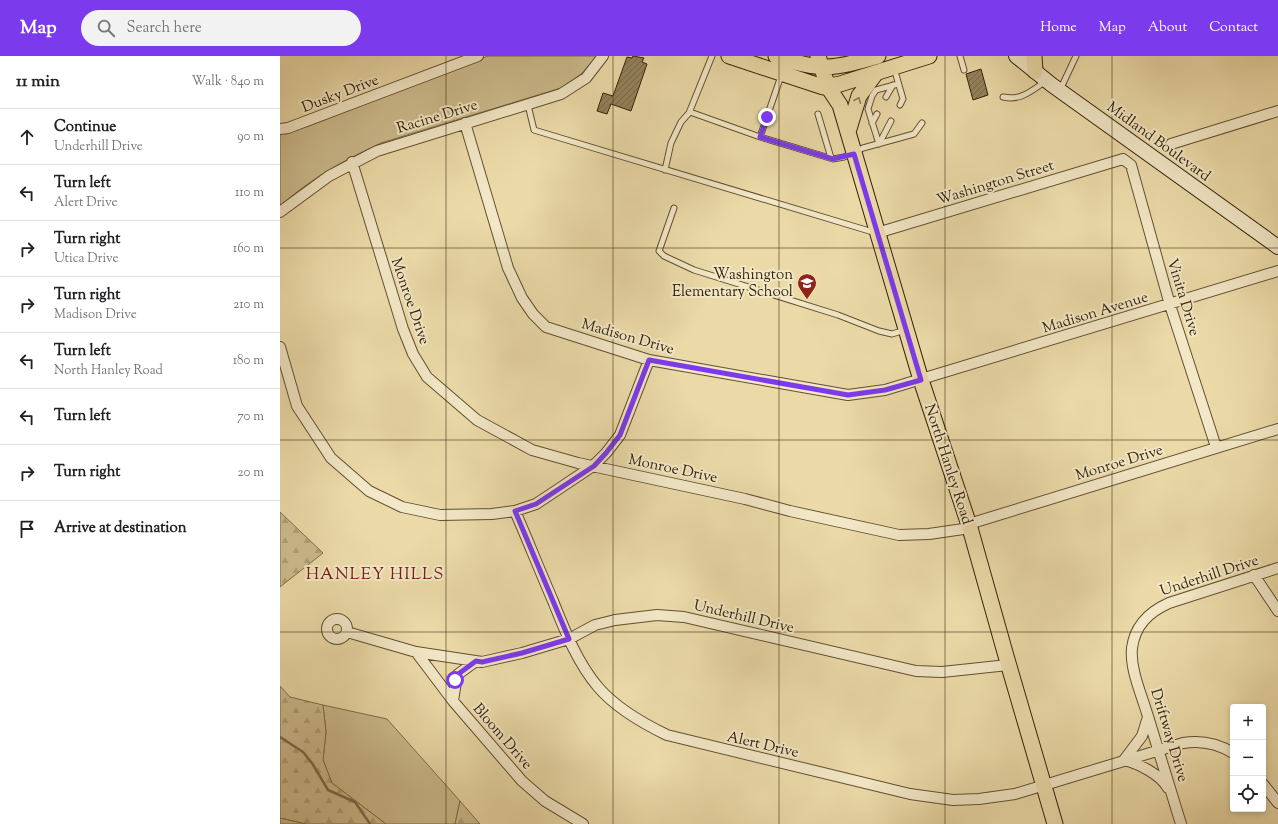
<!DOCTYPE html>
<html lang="en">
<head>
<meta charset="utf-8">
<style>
  body { margin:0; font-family:"Sorts Mill Goudy",serif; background:#f2f2f2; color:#202124 }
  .controls { position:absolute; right:12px; bottom:12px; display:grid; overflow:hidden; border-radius:4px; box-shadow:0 2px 6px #0003 }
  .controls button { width:36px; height:36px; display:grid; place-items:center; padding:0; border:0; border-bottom:1px solid #e0e0e0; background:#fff; color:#202124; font:20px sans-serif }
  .stop { position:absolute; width:12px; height:12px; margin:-9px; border:3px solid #7c3aed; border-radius:50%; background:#fff }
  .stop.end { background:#7c3aed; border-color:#fff; box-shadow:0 1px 4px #0008 }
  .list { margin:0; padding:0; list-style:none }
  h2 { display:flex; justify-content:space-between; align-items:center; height:52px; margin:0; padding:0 16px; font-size:17px }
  h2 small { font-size:13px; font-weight:400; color:#757577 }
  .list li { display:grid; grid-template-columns:26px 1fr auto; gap:12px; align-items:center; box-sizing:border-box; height:56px; padding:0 16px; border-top:1px solid #e0e0e0 }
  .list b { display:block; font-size:15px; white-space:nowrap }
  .list p { margin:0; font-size:13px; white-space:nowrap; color:#757577 }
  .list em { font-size:13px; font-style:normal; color:#757577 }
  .icon { flex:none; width:22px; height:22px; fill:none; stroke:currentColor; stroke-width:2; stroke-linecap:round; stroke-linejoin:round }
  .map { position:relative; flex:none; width:998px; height:768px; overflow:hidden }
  header { display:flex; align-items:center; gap:24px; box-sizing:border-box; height:56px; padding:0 20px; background:#7c3aed; color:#fff }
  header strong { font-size:19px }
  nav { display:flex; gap:22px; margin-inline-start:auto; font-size:14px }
  .search { width:280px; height:36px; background:#f2f2f2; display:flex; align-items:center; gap:10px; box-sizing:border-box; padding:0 14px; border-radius:22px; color:#757577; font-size:15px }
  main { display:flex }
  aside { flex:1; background:#fff }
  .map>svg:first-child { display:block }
</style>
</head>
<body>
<header>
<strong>Map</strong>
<div class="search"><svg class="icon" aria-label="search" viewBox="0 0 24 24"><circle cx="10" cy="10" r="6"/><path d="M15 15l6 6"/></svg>Search here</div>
<nav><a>Home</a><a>Map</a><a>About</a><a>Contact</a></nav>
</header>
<main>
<aside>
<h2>11 min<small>Walk · 840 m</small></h2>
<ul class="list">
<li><svg class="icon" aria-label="ahead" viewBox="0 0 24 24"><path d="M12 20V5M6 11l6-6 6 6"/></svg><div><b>Continue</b><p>Underhill Drive</p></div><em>90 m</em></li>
<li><svg class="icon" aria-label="left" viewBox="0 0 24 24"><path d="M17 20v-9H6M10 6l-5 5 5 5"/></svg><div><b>Turn left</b><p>Alert Drive</p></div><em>110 m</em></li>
<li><svg class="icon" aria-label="right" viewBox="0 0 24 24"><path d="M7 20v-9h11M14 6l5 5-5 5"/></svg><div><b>Turn right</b><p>Utica Drive</p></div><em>160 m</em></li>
<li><svg class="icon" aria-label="right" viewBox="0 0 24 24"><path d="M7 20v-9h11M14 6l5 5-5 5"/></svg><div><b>Turn right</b><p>Madison Drive</p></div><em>210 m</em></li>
<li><svg class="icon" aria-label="left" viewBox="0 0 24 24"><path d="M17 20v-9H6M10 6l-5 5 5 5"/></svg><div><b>Turn left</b><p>North Hanley Road</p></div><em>180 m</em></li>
<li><svg class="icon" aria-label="left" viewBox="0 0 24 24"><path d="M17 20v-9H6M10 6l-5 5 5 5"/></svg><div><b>Turn left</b></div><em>70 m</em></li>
<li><svg class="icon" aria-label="right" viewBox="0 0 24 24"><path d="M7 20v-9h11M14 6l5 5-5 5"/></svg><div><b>Turn right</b></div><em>20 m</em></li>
<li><svg class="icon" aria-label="arrive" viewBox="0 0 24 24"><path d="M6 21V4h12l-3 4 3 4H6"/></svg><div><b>Arrive at destination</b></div></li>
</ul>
</aside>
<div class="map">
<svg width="998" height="768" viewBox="0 0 998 768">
  <defs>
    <pattern id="forest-firs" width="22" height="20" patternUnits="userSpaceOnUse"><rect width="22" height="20" fill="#ccbb8d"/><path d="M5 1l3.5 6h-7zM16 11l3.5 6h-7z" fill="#b0a078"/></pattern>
    <pattern id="building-hatch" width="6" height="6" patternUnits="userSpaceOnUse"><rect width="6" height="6" fill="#93825c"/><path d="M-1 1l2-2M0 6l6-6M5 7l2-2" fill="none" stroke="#796a4a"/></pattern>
  </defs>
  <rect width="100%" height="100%" fill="#ebdaa8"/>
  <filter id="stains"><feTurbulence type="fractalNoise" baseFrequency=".005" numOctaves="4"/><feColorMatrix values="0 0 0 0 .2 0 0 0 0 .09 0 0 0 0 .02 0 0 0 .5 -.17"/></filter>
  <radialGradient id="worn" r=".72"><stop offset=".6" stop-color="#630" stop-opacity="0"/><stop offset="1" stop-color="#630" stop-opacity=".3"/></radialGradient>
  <path fill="#ccbb8d" stroke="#806e4c" d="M208 0H318L301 18 281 32 101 87C64 104 30 123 0 150V77L29 70Z
    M43 649 107 663 180 745 175 768H106L52 727 43 704 46 676Z
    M0 762 27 768H0Z"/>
  <path fill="url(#forest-firs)" stroke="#806e4c" d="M0 456 43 497 0 531Z
    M0 630 10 641 43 649 46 676 43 704 52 727 106 768H27L0 762Z
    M180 745 200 768H175Z"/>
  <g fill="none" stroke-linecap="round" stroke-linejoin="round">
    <path stroke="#7c6b48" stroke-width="2.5" d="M0 681 23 696 32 707 48 734 75 746 90 768"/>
  </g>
  <path fill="url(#building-hatch)" stroke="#33220a" d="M353 0 364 2 362 6 367 8 351 55 331 48 327 58 317 55 323 37 333 40 347 1 352 2Z
    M701 13 708 39 693 44 686 18Z"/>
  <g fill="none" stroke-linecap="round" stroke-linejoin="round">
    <defs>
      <path id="service" d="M680 0 684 14
        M614 12 623 43 620 49
        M780 34 796 0
        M606 41 613 29
        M723 41C741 45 751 35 766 25
        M248 49 254 74 596 177
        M410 56 480 81 553 103 564 101 583 92 634 78 642 67
        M538 58 551 102
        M592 67 597 58
        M480 81 501 20
        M599 88 588 53 592 40 596 34 618 28
        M599 88 611 65
        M385 114 391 87 401 66 409 57 432 0
        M394 152 379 195 384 200 414 214 558 259 599 275 612 278 625 274"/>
      <path id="minor" d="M185 67 228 212 242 242 253 258 266 271 369 304 568 339 605 334 998 215
        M0 73 8 72 198 0
        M891 88 998 55
        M72 106 123 273 133 298 147 321 197 364 252 394 298 407 465 443 510 455 619 479 649 478 690 472
        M0 156 49 120 97 95 281 38 306 22 323 0
        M597 177 843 103 851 109 890 249 936 391
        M0 291 17 350 51 402 89 435 122 451 160 459 212 458 235 455 256 448 313 410 326 397 340 379 369 304
        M235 455C248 485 260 515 273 545 285 575 297 606 318 631 336 652 362 667 387 679L630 738 673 744 699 743 735 738 903 687C921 684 937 687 953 697
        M689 468 998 373
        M974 519 998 555
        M47 573a10 10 0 1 1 20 0a10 10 0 1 1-20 0Z
        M67 576 136 596 202 606 242 597 289 583 315 569 335 564 377 559 404 561 636 615 662 616 728 609
        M136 596 173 645 242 725 265 745 303 768
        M173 645 177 619 196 605
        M868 661 862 680 844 704C859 708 880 718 888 732
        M983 728 998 747
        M901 768C889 730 878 692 866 654 860 635 850 612 852 592 855 569 869 556 889 547L998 512"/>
      <path id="secondary" d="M736 0 772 29 998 191"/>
      <path id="primary" d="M449 0 543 31 560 28 649 0
        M496 0C541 16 553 13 598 0
        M538 0 548 31 560 49 641 324 690 472 726 600 775 768
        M754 0 755 15
        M568 76 579 40 596 17"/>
    </defs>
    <use href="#service" stroke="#615032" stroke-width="7"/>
    <use href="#minor" stroke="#615032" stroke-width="12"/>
    <use href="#secondary" stroke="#33220a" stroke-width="16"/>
    <use href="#primary" stroke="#33220a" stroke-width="17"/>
    <use href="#service" stroke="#f2e7c6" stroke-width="5"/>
    <use href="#minor" stroke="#f2e7c6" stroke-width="10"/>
    <use href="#secondary" stroke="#f2e7c6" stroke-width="14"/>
    <use href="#primary" stroke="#ebdaa8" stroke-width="15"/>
  </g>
  <defs><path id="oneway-chevron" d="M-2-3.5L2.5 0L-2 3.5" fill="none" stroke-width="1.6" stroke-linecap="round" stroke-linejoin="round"/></defs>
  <use stroke="#8f7e59" href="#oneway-chevron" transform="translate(578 44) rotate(-68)"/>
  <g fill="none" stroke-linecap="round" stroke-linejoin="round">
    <path stroke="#7c3aed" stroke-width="5" d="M175 624 177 619 196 605 202 606 242 597 289 583 235 455 256 448 314 410 326 397 340 379 369 304 568 339 605 334 641 324 574 98 553 103 480 81 487 61"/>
  </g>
  <path fill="none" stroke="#33220a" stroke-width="1" stroke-opacity="0.55" d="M166 0V768M333 0V768M499 0V768M665 0V768M832 0V768M0 192H998M0 384H998M0 576H998"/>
  <defs>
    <symbol id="school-pin" viewBox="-11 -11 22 30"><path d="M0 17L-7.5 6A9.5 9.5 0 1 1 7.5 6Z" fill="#8f2418" stroke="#f2e7c6"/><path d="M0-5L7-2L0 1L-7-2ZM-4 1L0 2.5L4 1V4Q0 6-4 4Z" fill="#fff"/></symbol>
  </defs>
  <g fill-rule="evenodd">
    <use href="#school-pin" x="516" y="216" width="22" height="30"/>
  </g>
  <g text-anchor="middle" stroke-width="4" stroke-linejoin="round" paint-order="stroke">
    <g font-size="15" fill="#33220a" stroke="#f2e7c6">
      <text transform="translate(60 37) rotate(-21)" y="5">Dusky Drive</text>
      <text transform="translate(157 60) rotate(-17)" y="5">Racine Drive</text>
      <text transform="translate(879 85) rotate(36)" y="5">Midland Boulevard</text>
      <text transform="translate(715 126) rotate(-17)" y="5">Washington Street</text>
      <text transform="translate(904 241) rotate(73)" y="5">Vinita Drive</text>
      <text transform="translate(131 245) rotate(71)" y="5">Monroe Drive</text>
      <text transform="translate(815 256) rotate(-17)" y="5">Madison Avenue</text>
      <text transform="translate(348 280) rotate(16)" y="5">Madison Drive</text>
      <text transform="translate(839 406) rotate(-17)" y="5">Monroe Drive</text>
      <text transform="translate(669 408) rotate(72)" y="5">North Hanley Road</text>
      <text transform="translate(393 412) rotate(12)" y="5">Monroe Drive</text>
      <text transform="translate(929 519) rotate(-18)" y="5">Underhill Drive</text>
      <text transform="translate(464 560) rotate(13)" y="5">Underhill Drive</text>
      <text transform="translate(890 679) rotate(73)" y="5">Driftway Drive</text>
      <text transform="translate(223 680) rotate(49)" y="5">Bloom Drive</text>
      <text transform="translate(483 688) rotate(13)" y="5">Alert Drive</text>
    </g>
    <g font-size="15" fill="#33220a" stroke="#f2e7c6" text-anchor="end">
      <text x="513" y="223">Washington<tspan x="513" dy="17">Elementary School</tspan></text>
    </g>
    <g font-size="17" letter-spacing="1" fill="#7a1f14" stroke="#f2e7c6">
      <text x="95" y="523">HANLEY HILLS</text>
    </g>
  </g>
  <rect width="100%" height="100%" filter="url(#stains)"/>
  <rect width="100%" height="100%" fill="url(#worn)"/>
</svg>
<div class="controls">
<button>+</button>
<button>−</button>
<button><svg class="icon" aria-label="locate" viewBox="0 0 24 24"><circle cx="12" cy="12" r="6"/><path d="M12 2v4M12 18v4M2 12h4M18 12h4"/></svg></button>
</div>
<div class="stop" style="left:175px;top:624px"></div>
<div class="stop end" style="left:487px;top:61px"></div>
</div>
</main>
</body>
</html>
